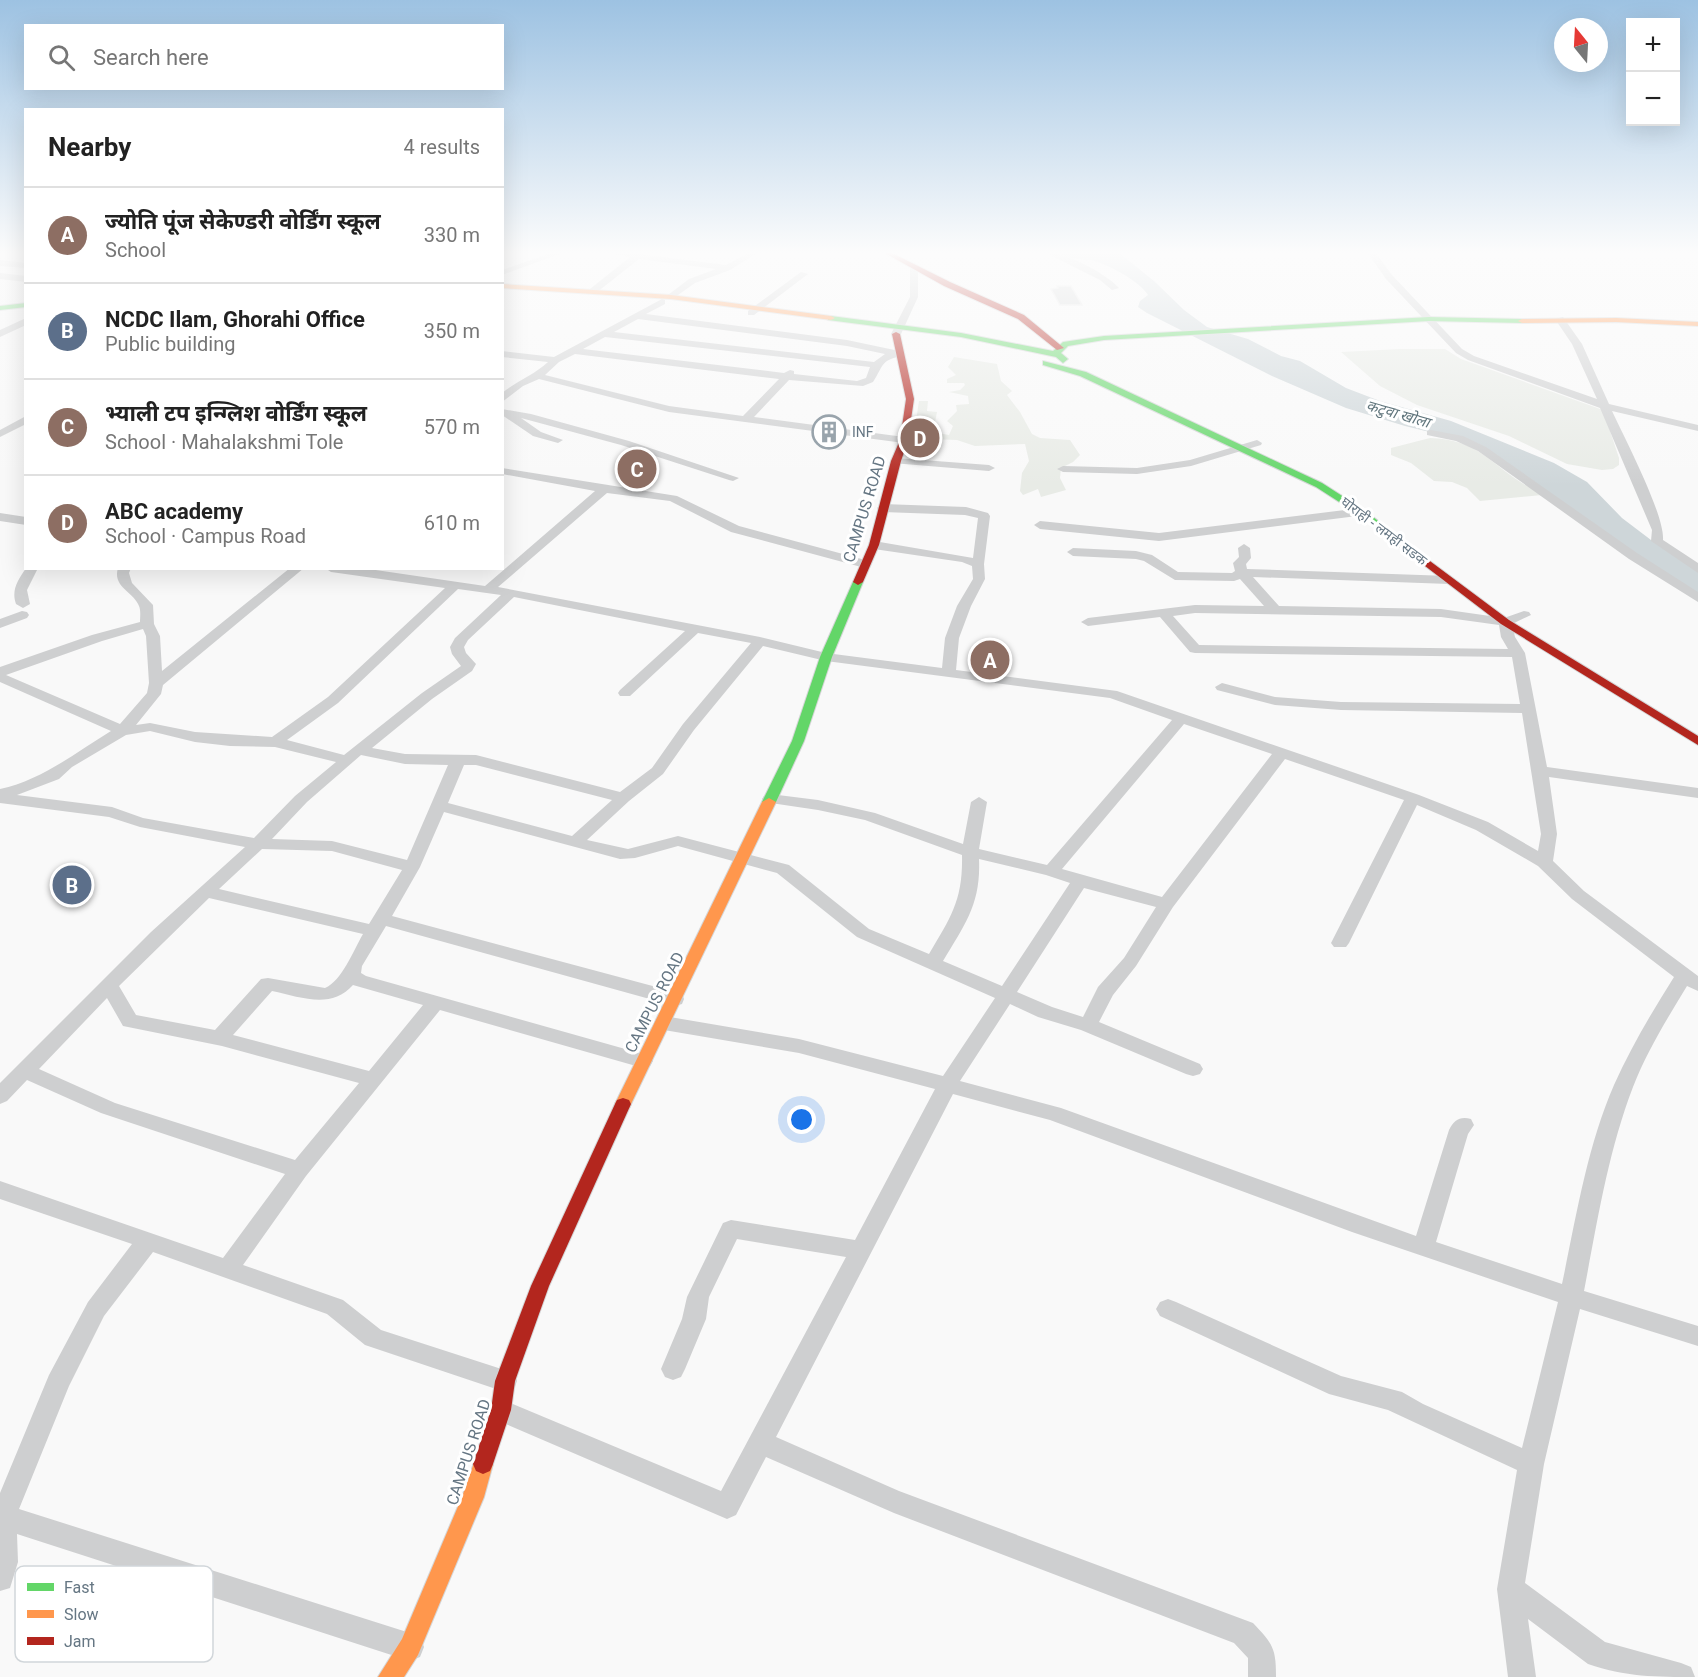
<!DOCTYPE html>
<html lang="en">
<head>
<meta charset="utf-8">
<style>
  body { margin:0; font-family:Roboto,"Noto Sans Devanagari",sans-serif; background:#f6f6f6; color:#222 }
  .controls { position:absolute; right:18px; top:18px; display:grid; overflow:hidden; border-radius:0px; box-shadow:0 6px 24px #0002 }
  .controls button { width:54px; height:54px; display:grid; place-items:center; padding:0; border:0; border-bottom:2px solid #e0e0e0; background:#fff; color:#222; font:30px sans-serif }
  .compass { position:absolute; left:1554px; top:18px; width:54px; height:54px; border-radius:50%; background:#fff; box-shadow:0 6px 24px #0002; rotate:342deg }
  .you { position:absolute; left:802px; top:1120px; width:21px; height:21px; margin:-15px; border:4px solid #fff; border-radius:50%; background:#1a73e8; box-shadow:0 0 0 9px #1a73e833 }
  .badge { display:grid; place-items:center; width:39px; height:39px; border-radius:50%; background:#0f766e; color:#fff; font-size:20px; font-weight:700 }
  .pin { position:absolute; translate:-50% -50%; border:3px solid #fff; box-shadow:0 2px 6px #0006 }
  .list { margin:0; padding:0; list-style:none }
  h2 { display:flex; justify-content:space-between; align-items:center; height:78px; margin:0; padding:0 24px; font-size:26px }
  h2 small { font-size:20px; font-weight:400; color:#767676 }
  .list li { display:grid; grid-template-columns:39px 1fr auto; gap:18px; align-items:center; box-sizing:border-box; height:96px; padding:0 24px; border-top:2px solid #e0e0e0 }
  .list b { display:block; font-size:22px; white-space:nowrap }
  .list p { margin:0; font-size:20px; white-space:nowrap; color:#767676 }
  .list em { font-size:20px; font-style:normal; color:#767676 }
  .icon { flex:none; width:33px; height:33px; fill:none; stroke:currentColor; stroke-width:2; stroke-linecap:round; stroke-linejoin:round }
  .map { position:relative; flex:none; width:1698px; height:1677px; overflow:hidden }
  .search { position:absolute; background:#fff; box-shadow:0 6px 24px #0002; left:24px; top:24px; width:480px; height:66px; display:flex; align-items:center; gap:15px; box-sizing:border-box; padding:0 21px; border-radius:0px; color:#767676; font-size:22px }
  .panel { position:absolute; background:#fff; box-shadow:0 6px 24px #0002; left:24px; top:108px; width:480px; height:462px; border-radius:0px }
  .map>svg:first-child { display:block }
</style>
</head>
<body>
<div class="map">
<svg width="1698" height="1677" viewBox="0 0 1698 1677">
  <rect width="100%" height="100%" fill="#f9f9f9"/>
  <path fill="#e8ebe6" d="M1400 349H1445L1461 359 1603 410 1619 458V465L1613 469 1602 470 1567 464 1509 436 1417 405 1380 386 1341 352Z
    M954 357 997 364 1001 381 1012 391 1007 395 1020 412 1032 434 1040 438 1070 440 1080 455 1073 462 1061 468 1060 478 1066 490 1041 497 1038 489 1023 495 1020 491 1022 473 1029 461 1025 444 975 446 957 440 930 439 914 434 919 401H928L927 411 937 412 933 432 949 435 953 426 947 421 957 411 956 405 969 404 968 396 949 392 960 390 965 385 964 383H947V379L956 375 948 367Z
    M1430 438C1478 440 1486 460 1522 483 1528 487 1536 490 1542 495L1480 501 1467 488 1452 482 1434 481 1411 463 1391 455V448Z"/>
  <path fill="#ced6d9" d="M1059 252H1118L1154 281 1184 310 1207 327 1248 339 1281 356 1300 361 1346 388 1380 401 1451 421 1554 463 1587 482 1622 518 1651 540 1698 571V595L1674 580 1479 444 1405 426 1346 408 1272 376 1147 313 1138 307 1140 301 1148 295C1141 282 1106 263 1091 260 1078 259 1070 260 1059 252Z"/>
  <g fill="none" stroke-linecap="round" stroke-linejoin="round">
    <path stroke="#ced6d9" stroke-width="2" d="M978 252H994"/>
  </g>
  <path fill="#d0d2d3" stroke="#e8e8e8" stroke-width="1.5" d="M1057 286H1071L1082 305H1060L1051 289 1058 288Z"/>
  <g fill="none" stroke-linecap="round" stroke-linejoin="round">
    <defs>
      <path id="fast" d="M26 303V307L0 310V306Z
        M831 316 961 333 1053 351 1063 342 1104 336 1429 317 1522 319 1526 321 1522 323 1429 321 1104 340 1068 346 1061 353 1068 359 1063 363 1056 357 961 337 828 320V316Z
        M1043 361 1086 372 1322 483 1364 510 1400 538 1399 540H1391L1358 514 1316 487 1080 376 1043 365Z
        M858 579 863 582 832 657 804 741 776 802 769 806 764 805 762 802 792 741 820 657 853 582Z"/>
      <path id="slow" d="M502 284 671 295 831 316 835 318 831 320 671 299 502 288Z
        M1616 318 1698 322V326L1616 322 1522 323 1518 321 1522 319Z
        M769 798 776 802 631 1104 629 1108 623 1110 617 1108 615 1104 762 802Z
        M483 1454 490 1457 493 1464 484 1497 418 1655 404 1677H378L402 1639 462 1497 476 1457Z"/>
      <path id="jam" d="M883 252H890L950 282 1024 315 1064 348 1057 350 1018 319 944 286Z
        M896 332 900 334 914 399 908 440 901 461 879 545 863 582 858 585 853 582 869 545 891 461 900 440 906 399 892 334Z
        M1395 535 1509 620 1698 736V745L1501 624 1391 540V536Z
        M623 1098 629 1100 631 1104 549 1286 515 1381 511 1410 493 1464 490 1471 483 1474 476 1471 473 1464 491 1410 495 1381 531 1286 615 1104 617 1100Z"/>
    </defs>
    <use href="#fast" stroke="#d5d6d7" stroke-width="2"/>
    <use href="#slow" stroke="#d5d6d7" stroke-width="2"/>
    <use href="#jam" stroke="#d5d6d7" stroke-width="2"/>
    <path fill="#cecfd0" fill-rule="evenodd" d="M554 252H565L502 275V270Z
      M604 252H623L726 265 750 252H759L730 270 695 283 671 300 667 297 668 295 689 279 716 269 639 259 596 293H590V289L630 257Z
      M1044 252C1062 250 1107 274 1119 288L1112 290 1100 280Z
      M1367 252H1375L1392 275 1462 349 1474 356 1597 399 1572 344 1555 319 1563 317 1582 344 1609 404 1698 425V431L1612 411C1624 437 1665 515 1663 540L1698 563V573L1651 541 1652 530 1600 408 1468 360 1456 353 1386 279Z
      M0 260 26 263V268L0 266Z
      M914 265 918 268V297L901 334 893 336 891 334 910 297V268Z
      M801 272 808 274 754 315H748V311Z
      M0 273 26 276V282L0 279Z
      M662 299 665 300V304L646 314 847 340 904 352V356C881 359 884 365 873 382L863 386 789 380 754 417 904 437 909 440 904 443 669 412 539 379 523 386 502 402V393C517 381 534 375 548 362L502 357V351L554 357ZM638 319 847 346 885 354 874 362 614 332ZM605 337 870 367 866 378 857 381 794 374V371L790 370 784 373 583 349ZM575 354 779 379 743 416 669 406 545 375 559 362Z
      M26 318V325L0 337V330Z
      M502 409 531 414 629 441 739 478 733 481 729 480 621 445 521 418 541 432 563 440 558 443 533 436 502 415Z
      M26 416V424L0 437V430Z
      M1431 430 1463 436 1486 447 1637 553 1698 592V602L1629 559 1478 451 1456 441 1427 435V431Z
      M1257 440 1262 443 1261 445 1191 466 1137 474 1063 472 1057 469 1063 466 1137 468 1190 460Z
      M896 458 989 465 995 468 989 471 892 463 890 461Z
      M502 468 677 496 739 526 869 561 871 564 865 568 731 532 670 501 607 493 498 587 760 637 826 653 942 668 945 638 957 606 973 579 972 566 962 562 874 549 868 545 874 541 973 558 978 518 965 515 883 512 877 508 883 504 966 507 988 513 990 516 984 564 985 579 971 606 959 638 956 670 1117 691 1419 795 1488 822 1538 851 1541 834 1522 713 1341 710 1275 705 1217 690 1215 687 1222 683 1275 697 1341 702 1520 704 1512 657 1195 653 1190 652 1160 617 1088 626 1081 622 1088 618 1195 605 1264 606 1240 579 1234 581 1175 580 1144 561 1136 559 1073 556 1067 552 1073 548 1136 551 1152 555 1178 572 1232 573 1235 571 1233 563 1239 557 1238 548 1244 544 1250 548 1251 558 1246 564 1247 569 1449 576 1455 580 1449 584 1253 577 1279 606 1441 609 1504 618 1524 611 1529 612 1531 615 1512 624 1515 637 1525 653 1547 767 1698 788V798L1549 777 1557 834 1553 861 1584 891 1698 976V991L1687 986C1667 1019 1647 1051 1633 1087 1608 1152 1597 1223 1584 1291L1698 1326V1346L1580 1309 1544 1464 1525 1583 1605 1642 1681 1663 1691 1667 1695 1677C1657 1677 1625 1677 1588 1664L1528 1619 1536 1677H1508L1497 1589 1517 1470 1388 1410 1329 1394 1160 1316 1156 1309 1160 1302 1168 1299 1176 1302 1341 1376 1402 1392 1423 1404 1522 1448 1558 1302 1352 1232 1050 1120 953 1094 776 1437 899 1491 1253 1623C1273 1644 1276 1648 1276 1677H1248V1658L1234 1643 894 1513 766 1457 736 1515 727 1519 492 1418 489 1410 492 1402 501 1399 721 1491 846 1257 737 1239 709 1297 706 1319 685 1369 681 1377 673 1380 665 1377 661 1369 682 1319 687 1297 723 1223 731 1220 855 1240 935 1089 799 1053 664 1030 657 1028 654 1023 657 1018 664 1016 799 1039 943 1076 995 998 857 937 777 873 678 846 635 858 620 859 444 812 420 867 392 916 675 992 682 994 684 999 682 1004 675 1006 386 926 362 966 361 973 366 976 643 1054 650 1056 653 1061 650 1066 643 1068 440 1010 306 1176 243 1265 343 1300 381 1330 514 1373 517 1381 514 1389 505 1392 365 1345 327 1314 153 1252 104 1316 69 1386 19 1509 410 1633 420 1637 424 1647 420 1657 410 1661 17 1534 18 1562 10 1588 0 1591V1493L49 1375 88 1302 132 1244 0 1199V1181L223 1258 285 1174 101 1113 27 1080 7 1101 0 1104V1083L151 932 245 847 140 827 109 817 0 803V789C42 780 75 753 111 731L0 682V667L92 635 140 622C140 618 141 610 139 606 134 592 112 587 118 568H131L129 573 132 583 153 605 154 624 160 636 162 671 290 568H304L163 685 161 694 136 725 150 723 195 732 272 737 328 697 445 588 331 572 325 568H362L485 586 595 491 502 474ZM458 589 501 595 455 638 450 647 452 654 461 666 422 693 344 755 287 740 338 703ZM514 597 685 631 620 690 618 693 620 696H630L698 633 751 643 683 724 652 768 620 792 476 755 405 754 372 748 432 699 472 671 476 664 466 653 464 647 468 640ZM1195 613 1441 617 1499 625 1501 637 1508 649 1199 645 1173 616ZM143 629 146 636 149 683 147 693 120 724 6 675 102 641ZM763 646 826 661 1110 698 1172 720 1047 865 979 849 987 802 979 797 971 802 963 844 875 813 818 800 770 794 764 796 762 799 764 802 818 810 865 820 962 855C963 900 951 917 929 954L869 929 789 865 678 836 628 849 587 840 629 801 663 774 694 730ZM1184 724 1272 754 1162 897 1062 869ZM150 731 195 742 230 746 275 747 336 762 295 796 254 838 143 818 112 807 17 795 59 779 72 767 126 735ZM361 755 405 764 448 765 407 860 332 841 272 839 307 802ZM1285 759 1404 800 1331 943 1334 947H1346L1349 943 1417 805 1476 830 1538 866 1572 899 1674 977C1652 1012 1631 1047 1614 1085 1587 1147 1576 1218 1562 1284L1436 1242 1468 1134 1474 1125 1471 1119C1460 1116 1454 1120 1449 1130L1416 1236 1061 1108 960 1081 1010 1004 1038 1017 1081 1030 1186 1074 1193 1076 1200 1074 1203 1069 1200 1064 1099 1022 1113 995 1136 966 1173 907ZM464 765H476L612 800 572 836 448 803ZM262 849 332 851 402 870 369 924 219 889ZM979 859 1046 875 1070 883 1002 986 943 961C965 924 981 904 979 859ZM1084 888 1156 907 1124 958 1098 987 1083 1017 1052 1007 1017 992ZM209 898 363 934C353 951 342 981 325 988L268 978 261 979 215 1030 136 1015 119 986ZM353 985 423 1005 369 1071 233 1035 272 991C301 997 331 1010 353 985ZM107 998 123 1026 222 1046 359 1083 295 1160 115 1103 39 1069Z
      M1361 508 1365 509V515L1159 541 1040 529 1034 525 1040 521 1159 533Z
      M0 513 26 517V525L0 521Z
      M26 568H38L27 590 30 604 23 608 16 604C11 590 18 580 26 568Z
      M22 611 27 612 29 615 27 618 0 628V619Z"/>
    <use href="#fast" fill="#63d668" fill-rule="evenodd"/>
    <use href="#slow" fill="#ff974d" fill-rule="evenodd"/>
    <use href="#jam" fill="#b3261e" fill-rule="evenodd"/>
  </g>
  <linearGradient id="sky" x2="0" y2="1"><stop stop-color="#9dc2e2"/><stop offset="0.52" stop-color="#fcfcfc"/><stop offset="1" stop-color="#fcfcfc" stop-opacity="0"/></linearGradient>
  <rect width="1698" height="486" fill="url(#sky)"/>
  <defs>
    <symbol id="building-ring" viewBox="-11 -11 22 22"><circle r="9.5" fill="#fff" stroke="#99a4ac" stroke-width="1.5"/><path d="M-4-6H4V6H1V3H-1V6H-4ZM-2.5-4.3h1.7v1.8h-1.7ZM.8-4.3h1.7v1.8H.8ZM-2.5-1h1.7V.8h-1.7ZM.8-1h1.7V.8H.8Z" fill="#99a4ac"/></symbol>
  </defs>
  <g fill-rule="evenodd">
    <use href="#building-ring" x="810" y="413" width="38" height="38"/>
  </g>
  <g text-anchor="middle" stroke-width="6" stroke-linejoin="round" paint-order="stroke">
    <g font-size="14" fill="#657683" stroke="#fff" text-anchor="start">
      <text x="852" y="437">INF</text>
    </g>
    <g font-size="14" fill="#657683" stroke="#fff">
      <text transform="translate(1384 531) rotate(37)" y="5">घोराही - लमही सडक</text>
    </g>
    <g font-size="15" font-style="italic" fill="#60757c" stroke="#fff">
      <text transform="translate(1398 414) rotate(16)" y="5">कटुवा खोला</text>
    </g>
    <g font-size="16" fill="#657683" stroke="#fff">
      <text transform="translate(864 509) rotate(-73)" y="6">CAMPUS ROAD</text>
      <text transform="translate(654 1002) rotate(-63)" y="6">CAMPUS ROAD</text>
      <text transform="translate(468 1452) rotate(-72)" y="6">CAMPUS ROAD</text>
    </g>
  </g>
  <rect x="15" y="1566" width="198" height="96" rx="9" fill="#fff" stroke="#d1d6da" stroke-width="1.5"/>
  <rect x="27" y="1583" width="27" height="8" fill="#63d668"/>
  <rect x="27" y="1610" width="27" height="8" fill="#ff974d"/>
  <rect x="27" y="1637" width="27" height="8" fill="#b3261e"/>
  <g font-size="16" fill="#657683">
    <text x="64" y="1593">Fast</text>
    <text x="64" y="1620">Slow</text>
    <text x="64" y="1647">Jam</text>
  </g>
</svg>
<div class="controls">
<button>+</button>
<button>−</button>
</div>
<svg class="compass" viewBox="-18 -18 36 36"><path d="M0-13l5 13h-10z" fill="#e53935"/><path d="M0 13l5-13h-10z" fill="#767676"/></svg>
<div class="you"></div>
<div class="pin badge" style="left:990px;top:660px;background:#8d6e63">A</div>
<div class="pin badge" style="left:72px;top:885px;background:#5c6f8a">B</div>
<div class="pin badge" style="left:637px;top:469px;background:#8d6e63">C</div>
<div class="pin badge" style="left:920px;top:438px;background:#8d6e63">D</div>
<div class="search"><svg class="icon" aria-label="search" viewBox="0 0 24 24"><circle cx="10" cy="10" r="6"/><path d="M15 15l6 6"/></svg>Search here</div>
<section class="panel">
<h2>Nearby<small>4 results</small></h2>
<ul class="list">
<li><span class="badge" style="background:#8d6e63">A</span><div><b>ज्योति पूंज सेकेण्डरी वोर्डिंग स्कूल</b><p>School</p></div><em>330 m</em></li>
<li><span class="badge" style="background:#5c6f8a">B</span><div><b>NCDC Ilam, Ghorahi Office</b><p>Public building</p></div><em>350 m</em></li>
<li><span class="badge" style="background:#8d6e63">C</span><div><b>भ्याली टप इन्ग्लिश वोर्डिंग स्कूल</b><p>School · Mahalakshmi Tole</p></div><em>570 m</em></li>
<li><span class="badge" style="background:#8d6e63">D</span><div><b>ABC academy</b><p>School · Campus Road</p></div><em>610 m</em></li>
</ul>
</section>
</div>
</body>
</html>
